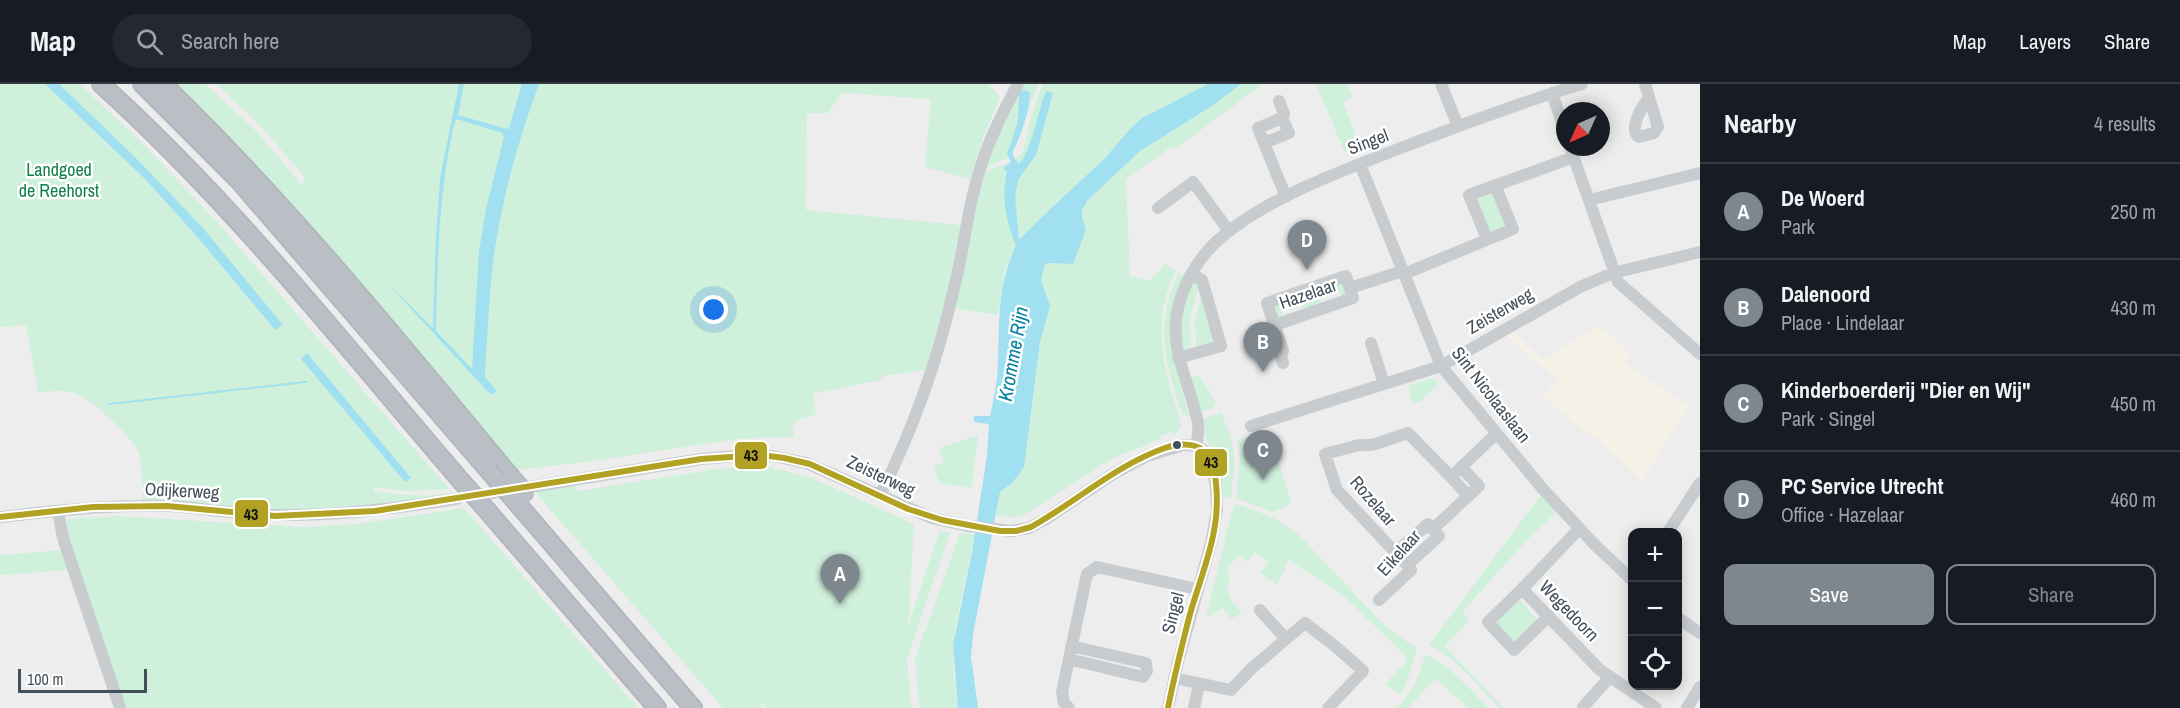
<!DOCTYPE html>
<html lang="en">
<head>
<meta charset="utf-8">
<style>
  body { margin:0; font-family:"Archivo Narrow",sans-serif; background:#242831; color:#f1f3f6 }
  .controls { position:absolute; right:18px; bottom:18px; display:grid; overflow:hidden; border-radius:12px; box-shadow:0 3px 15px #0003 }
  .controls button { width:54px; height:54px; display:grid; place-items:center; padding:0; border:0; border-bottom:2px solid #363941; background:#171b24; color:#f1f3f6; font:30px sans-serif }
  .compass { position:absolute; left:1556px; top:18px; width:54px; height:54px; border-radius:50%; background:#171b24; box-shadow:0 3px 15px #0003; rotate:225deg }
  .scale { position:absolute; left:18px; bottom:15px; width:129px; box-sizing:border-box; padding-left:6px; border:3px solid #43505b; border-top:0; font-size:16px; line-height:21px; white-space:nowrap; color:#43505b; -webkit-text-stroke:4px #fff; paint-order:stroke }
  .you { position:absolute; left:714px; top:226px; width:21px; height:21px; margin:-15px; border:4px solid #fff; border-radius:50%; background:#1a73e8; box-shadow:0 0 0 9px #1a73e833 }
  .badge { display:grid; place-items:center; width:39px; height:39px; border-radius:50%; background:#7f878e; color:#fff; font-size:20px; font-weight:700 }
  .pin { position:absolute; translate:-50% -50px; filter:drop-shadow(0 2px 3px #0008) }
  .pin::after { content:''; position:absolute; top:32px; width:21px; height:18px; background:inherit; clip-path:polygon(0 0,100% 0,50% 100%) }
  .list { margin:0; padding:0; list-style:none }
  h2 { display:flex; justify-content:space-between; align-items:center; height:78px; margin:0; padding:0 24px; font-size:26px }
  h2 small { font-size:20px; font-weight:400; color:#9ea1a6 }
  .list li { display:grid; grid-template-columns:39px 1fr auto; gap:18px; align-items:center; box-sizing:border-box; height:96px; padding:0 24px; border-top:2px solid #363941 }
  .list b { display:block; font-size:22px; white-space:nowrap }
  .list p { margin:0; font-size:20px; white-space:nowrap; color:#9ea1a6 }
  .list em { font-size:20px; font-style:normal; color:#9ea1a6 }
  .actions { display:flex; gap:12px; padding:18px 24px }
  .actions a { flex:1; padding:14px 0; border:2px solid #7f878e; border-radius:12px; text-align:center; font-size:21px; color:#7f878e }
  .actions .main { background:#7f878e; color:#fff }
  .icon { flex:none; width:33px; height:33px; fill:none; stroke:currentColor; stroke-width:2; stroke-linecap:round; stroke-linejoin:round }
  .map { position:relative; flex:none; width:1700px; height:624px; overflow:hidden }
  header { display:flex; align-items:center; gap:36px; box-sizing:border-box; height:84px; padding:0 30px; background:#171b24; border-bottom:2px solid #363941 }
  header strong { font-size:28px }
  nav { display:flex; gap:33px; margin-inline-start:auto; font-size:21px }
  .search { width:420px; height:54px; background:#242831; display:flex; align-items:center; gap:15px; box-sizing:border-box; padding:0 21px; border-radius:33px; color:#9ea1a6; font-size:22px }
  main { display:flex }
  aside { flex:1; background:#171b24 }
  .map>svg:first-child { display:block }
</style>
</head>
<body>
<header>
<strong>Map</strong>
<div class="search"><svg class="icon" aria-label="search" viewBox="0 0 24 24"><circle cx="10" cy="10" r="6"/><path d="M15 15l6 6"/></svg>Search here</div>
<nav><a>Map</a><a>Layers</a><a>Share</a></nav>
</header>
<main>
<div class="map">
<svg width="1700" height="624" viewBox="0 0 1700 624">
  <rect width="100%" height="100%" fill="#eeeded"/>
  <path fill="#f6f1e7" d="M1599 241 1630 270 1624 279 1691 323 1688 328 1686 327 1642 397 1597 354 1584 347 1543 312 1558 296 1507 252 1514 248 1543 277Z"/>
  <path fill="#cff0db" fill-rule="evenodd" d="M0 0H45L146 96 193 148 274 246 283 241 59 0H80L146 63 217 138 449 405 404 407 374 403V408L426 412 452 409 454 411 319 428 143 419C142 404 143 384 139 369 133 352 87 311 70 308 60 306 48 308 38 308L26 241 0 243ZM307 269 405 398 301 275Z
    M173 0H205L257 48 302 101 305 93 255 36 216 0H988L1000 13 981 59 970 95 925 83 931 15 842 9 828 29H807L806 126 961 141 944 223 925 286 883 292 880 296 813 310 816 330 795 337 792 345 795 353 736 355 587 378 515 386Z
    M1022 0H1038L1027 30 1030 8 1019 10 1018 37 1008 67 1009 73 988 83 986 82 994 57Z
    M1043 0H1208L1142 34 1105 74 1044 131 1019 157 1017 148 1019 147 1014 149 1011 75 1015 76 1023 68 1031 33Z
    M1240 0H1263L1174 66 1171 63 1126 95 1130 192 1150 197 1165 180 1176 186C1149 241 1164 284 1181 339 1181 345 1179 348 1172 351L1171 348 1160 352 1161 355 1113 374 1022 432 1015 433 996 432 1000 408 1013 398 1024 383 1034 298 1041 251 1048 225 1041 196 1045 181 1051 179 1073 180 1086 146 1082 132V127L1087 117 1139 68 1213 21Z
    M1316 0H1347L1353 13 1343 18 1360 63 1345 69Z
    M1011 78 1003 84 1007 88V135L1016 161 1005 187 998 231 953 224 972 132 975 131 976 128 973 127 986 87Z
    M1495 103 1510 142 1490 149 1475 111Z
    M1179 188 1185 192 1172 260 1175 280 1189 332 1182 330C1165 279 1154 240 1179 188Z
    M1193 196 1199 199 1190 235 1191 267 1181 269C1180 241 1183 222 1193 196Z
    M1342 196 1348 213 1342 215 1340 208 1320 215 1322 221 1305 228 1302 220 1282 227 1284 234 1277 237 1272 221 1279 218 1282 225 1301 218 1299 211 1317 205 1319 211 1338 205 1336 198Z
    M1202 208 1217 260 1197 267 1195 239Z
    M1199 291 1216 318 1213 324 1201 328 1188 294Z
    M1433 294 1439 300 1421 317 1413 319 1408 302Z
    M1221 329C1238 365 1235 376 1231 414L1223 413 1220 387 1216 372 1206 355 1203 335Z
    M1270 346 1291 420 1273 428 1236 414 1240 374 1238 356Z
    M978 351 971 404 939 399 934 382 944 379 939 364Z
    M764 382 807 392 914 440 908 542 940 446 950 449 907 574 911 624H767L761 618 760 620 763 624H723L534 407 573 401 579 407 716 385Z
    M1541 411 1556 428 1526 457 1464 526 1463 529 1469 537 1445 562 1503 624H1499C1478 602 1457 574 1429 561Z
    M1237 420 1274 434 1297 449 1382 539 1401 554 1417 564 1407 597 1401 610 1385 600 1405 579 1407 573 1345 513 1289 476 1277 501 1260 489 1269 478 1256 468 1247 478 1239 471 1227 484C1232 498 1226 497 1228 508 1230 518 1237 521 1242 529L1231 535 1223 524 1206 534 1233 422Z
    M464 424 638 624H124L71 463 66 435 120 432 301 443 358 440Z
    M960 449 975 450 955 545 953 583 958 624H919L915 575Z
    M63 466 69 486 0 491V471Z
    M1520 516 1537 535 1517 555 1506 558 1496 547 1498 533Z
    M1425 571C1449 580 1470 605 1488 624H1468L1439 597 1434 596 1408 624H1397C1414 606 1418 594 1425 571Z"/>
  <path fill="#a0e0f0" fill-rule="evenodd" d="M45 0H59L135 73 202 143 283 241 275 246 193 148 146 96Z
    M459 0H464L458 31 507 45 509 44 522 0H539C519 54 504 107 495 164 489 204 488 246 485 287V293L497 307 491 311 388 200 433 244 436 153 440 94ZM460 36 502 49 504 53 486 125 479 167 472 285 436 247C437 177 439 108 454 40L456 36Z
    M1208 0H1241L1213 21 1139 68 1087 117 1082 127V132L1086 146 1073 180 1051 179 1045 180 1041 196 1050 222 1040 258 1024 383 1013 398 1000 408 973 551 971 573 978 624H958L953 561 972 468 987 372 989 340 974 338V332H990C994 314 998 295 998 276 1000 230 997 205 1016 161 1006 137 1001 114 1007 88L1003 84 1011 78 1007 70 1018 37 1019 10 1022 6 1030 8C1029 29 1022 50 1012 69L1018 80C1030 74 1039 22 1046 7L1053 9 1036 71 1018 96 1015 113 1019 156 1044 131 1105 74 1129 46 1142 34Z
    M307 269 411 394 405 398 301 275Z"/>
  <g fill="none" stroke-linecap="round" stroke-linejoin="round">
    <path stroke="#a0e0f0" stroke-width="2" d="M109 320 306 298"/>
    <defs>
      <path id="highway" d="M101 0C234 120 345 262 461 397
        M142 0 240 98 489 387
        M163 0C289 122 400 259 511 393
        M485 424 657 624
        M522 425 693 624"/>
    </defs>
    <use href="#highway" stroke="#b2b7be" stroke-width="20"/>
    <path stroke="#c9ccce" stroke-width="12" d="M1441 0 1458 42
      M1645 0 1658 43 1654 49 1639 53C1628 46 1642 22 1649 14
      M1552 9 1565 48
      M1279 17 1284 30 1282 34
      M1264 59 1258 44 1282 34 1289 49 1264 59 1286 113
      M1570 63 1618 198 1700 270
      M1360 80 1441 282 1542 404 1594 460 1632 496
      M1589 116 1700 89
      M1158 124 1193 98 1229 147
      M1487 155 1469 111 1574 73
      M1404 190 1513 145 1495 101
      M1350 204 1403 187
      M1275 241 1353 214 1346 192 1267 219 1283 267 1281 272 1283 279
      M1371 259 1384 300
      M1178 274 1221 262 1202 196 1192 190
      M1251 342 1441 282 1580 203 1613 189 1700 168
      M1197 362C1197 354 1199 346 1198 339 1190 297 1167 265 1179 220 1186 194 1202 169 1223 152 1268 114 1339 88 1393 67 1455 43 1518 19 1582 0
      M530 403 701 375 748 371 773 372 806 379 932 434 968 442 1011 447 1029 444 1046 435 1113 390 1147 372 1183 361 1197 362 1206 368 1211 378 1216 403 1217 426 1211 459 1178 578 1168 624
      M492 409H494
      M880 411C913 346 938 275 954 204 964 166 967 126 979 88 988 57 1003 28 1018 0
      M1468 412 1451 393 1496 350
      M58 427 63 454 120 624
      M0 433C56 427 112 420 168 422 204 424 240 431 277 431 338 432 397 424 457 415
      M1433 445 1479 402 1461 383
      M1579 445 1522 505 1600 586 1656 624
      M1668 448 1700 399
      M1407 481 1337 406 1325 370 1359 361H1372L1408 349 1451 393
      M1522 505 1488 538 1514 566 1549 532
      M1379 516 1411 486 1407 481 1439 452 1428 440 1395 469
      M1260 526 1286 555
      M1678 534 1700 549
      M1069 575 1143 593 1147 587 1146 579 1071 562
      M1174 594 1231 606 1252 584 1305 539 1336 563 1363 587 1328 624
      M1583 623 1610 593
      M1069 624 1064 619 1062 608 1087 490 1097 483 1197 505
      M1194 624 1199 600
      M1687 624 1700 603"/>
    <use href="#highway" stroke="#b9bfc4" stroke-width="16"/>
    <defs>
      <path id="highway-bridge" d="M489 387 522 425
        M511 393 526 410
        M461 397 485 424"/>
    </defs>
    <use href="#highway-bridge" stroke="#b2b7be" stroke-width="20" stroke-linecap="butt"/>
    <use href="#highway-bridge" stroke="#b9bfc4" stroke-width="16"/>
    <defs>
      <path id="bus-1" d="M0 433 93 423 167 422 275 432 375 427 701 375 761 371 784 374 810 380 908 425 942 436 1000 447H1016L1031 443C1076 418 1116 381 1165 364 1177 360 1195 358 1204 367 1220 381 1218 427 1214 447 1209 475 1198 502 1190 530 1182 561 1174 593 1168 624"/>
    </defs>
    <use href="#bus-1" stroke="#fff" stroke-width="10"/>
    <use href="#bus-1" stroke="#b2a224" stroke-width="6"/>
  </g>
  <circle fill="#43505b" stroke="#fff" stroke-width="2" cx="1177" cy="361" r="5"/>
  <g text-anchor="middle" stroke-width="5" stroke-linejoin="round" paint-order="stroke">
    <g font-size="18" fill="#43505b" stroke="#fff">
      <text transform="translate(1368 58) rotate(-21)" y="6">Singel</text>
      <text transform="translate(1308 210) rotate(-19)" y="6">Hazelaar</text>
      <text transform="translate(1500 227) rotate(-30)" y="6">Zeisterweg</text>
      <text transform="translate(1491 311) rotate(52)" y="6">Sint Nicolaaslaan</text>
      <text transform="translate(881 392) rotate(25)" y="6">Zeisterweg</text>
      <text transform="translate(182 407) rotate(3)" y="6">Odijkerweg</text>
      <text transform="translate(1373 417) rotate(49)" y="6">Rozelaar</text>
      <text transform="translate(1399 469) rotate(-48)" y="6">Eikelaar</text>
      <text transform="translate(1569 527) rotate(46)" y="6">Wegedoorn</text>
      <text transform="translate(1173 529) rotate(-75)" y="6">Singel</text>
    </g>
    <g font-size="18" fill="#0f8148" stroke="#fff">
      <text x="59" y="92">Landgoed<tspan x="59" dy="21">de Reehorst</tspan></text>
    </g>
    <g font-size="20" font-style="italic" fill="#0380a0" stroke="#fff">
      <text transform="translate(1013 270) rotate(-80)" y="7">Kromme Rijn</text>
    </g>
  </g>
  <g stroke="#fff" stroke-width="2">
    <rect x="734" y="357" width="34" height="29" rx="6" fill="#b2a224"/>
    <rect x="1194" y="364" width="34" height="29" rx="6" fill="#b2a224"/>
    <rect x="234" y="415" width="35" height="29" rx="6" fill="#b2a224"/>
  </g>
  <g font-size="16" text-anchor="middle" font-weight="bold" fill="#111">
    <text x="751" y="377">43</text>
    <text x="1211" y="384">43</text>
    <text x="251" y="436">43</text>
  </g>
</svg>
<div class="controls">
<button>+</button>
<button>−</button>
<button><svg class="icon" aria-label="locate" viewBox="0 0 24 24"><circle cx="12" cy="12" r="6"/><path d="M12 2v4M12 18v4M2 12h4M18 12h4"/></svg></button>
</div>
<svg class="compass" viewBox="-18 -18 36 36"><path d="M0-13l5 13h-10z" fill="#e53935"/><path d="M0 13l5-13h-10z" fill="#9ea1a6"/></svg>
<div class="scale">100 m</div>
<div class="you"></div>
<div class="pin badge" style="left:840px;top:520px">A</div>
<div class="pin badge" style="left:1263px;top:288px">B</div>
<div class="pin badge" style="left:1263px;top:396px">C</div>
<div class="pin badge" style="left:1307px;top:186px">D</div>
</div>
<aside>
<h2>Nearby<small>4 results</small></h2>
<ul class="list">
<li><span class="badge">A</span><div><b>De Woerd</b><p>Park</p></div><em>250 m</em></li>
<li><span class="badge">B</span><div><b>Dalenoord</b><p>Place · Lindelaar</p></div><em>430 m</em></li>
<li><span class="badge">C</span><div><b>Kinderboerderij &quot;Dier en Wij&quot;</b><p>Park · Singel</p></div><em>450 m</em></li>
<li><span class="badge">D</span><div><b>PC Service Utrecht</b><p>Office · Hazelaar</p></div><em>460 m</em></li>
</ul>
<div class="actions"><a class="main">Save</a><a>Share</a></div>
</aside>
</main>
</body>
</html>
